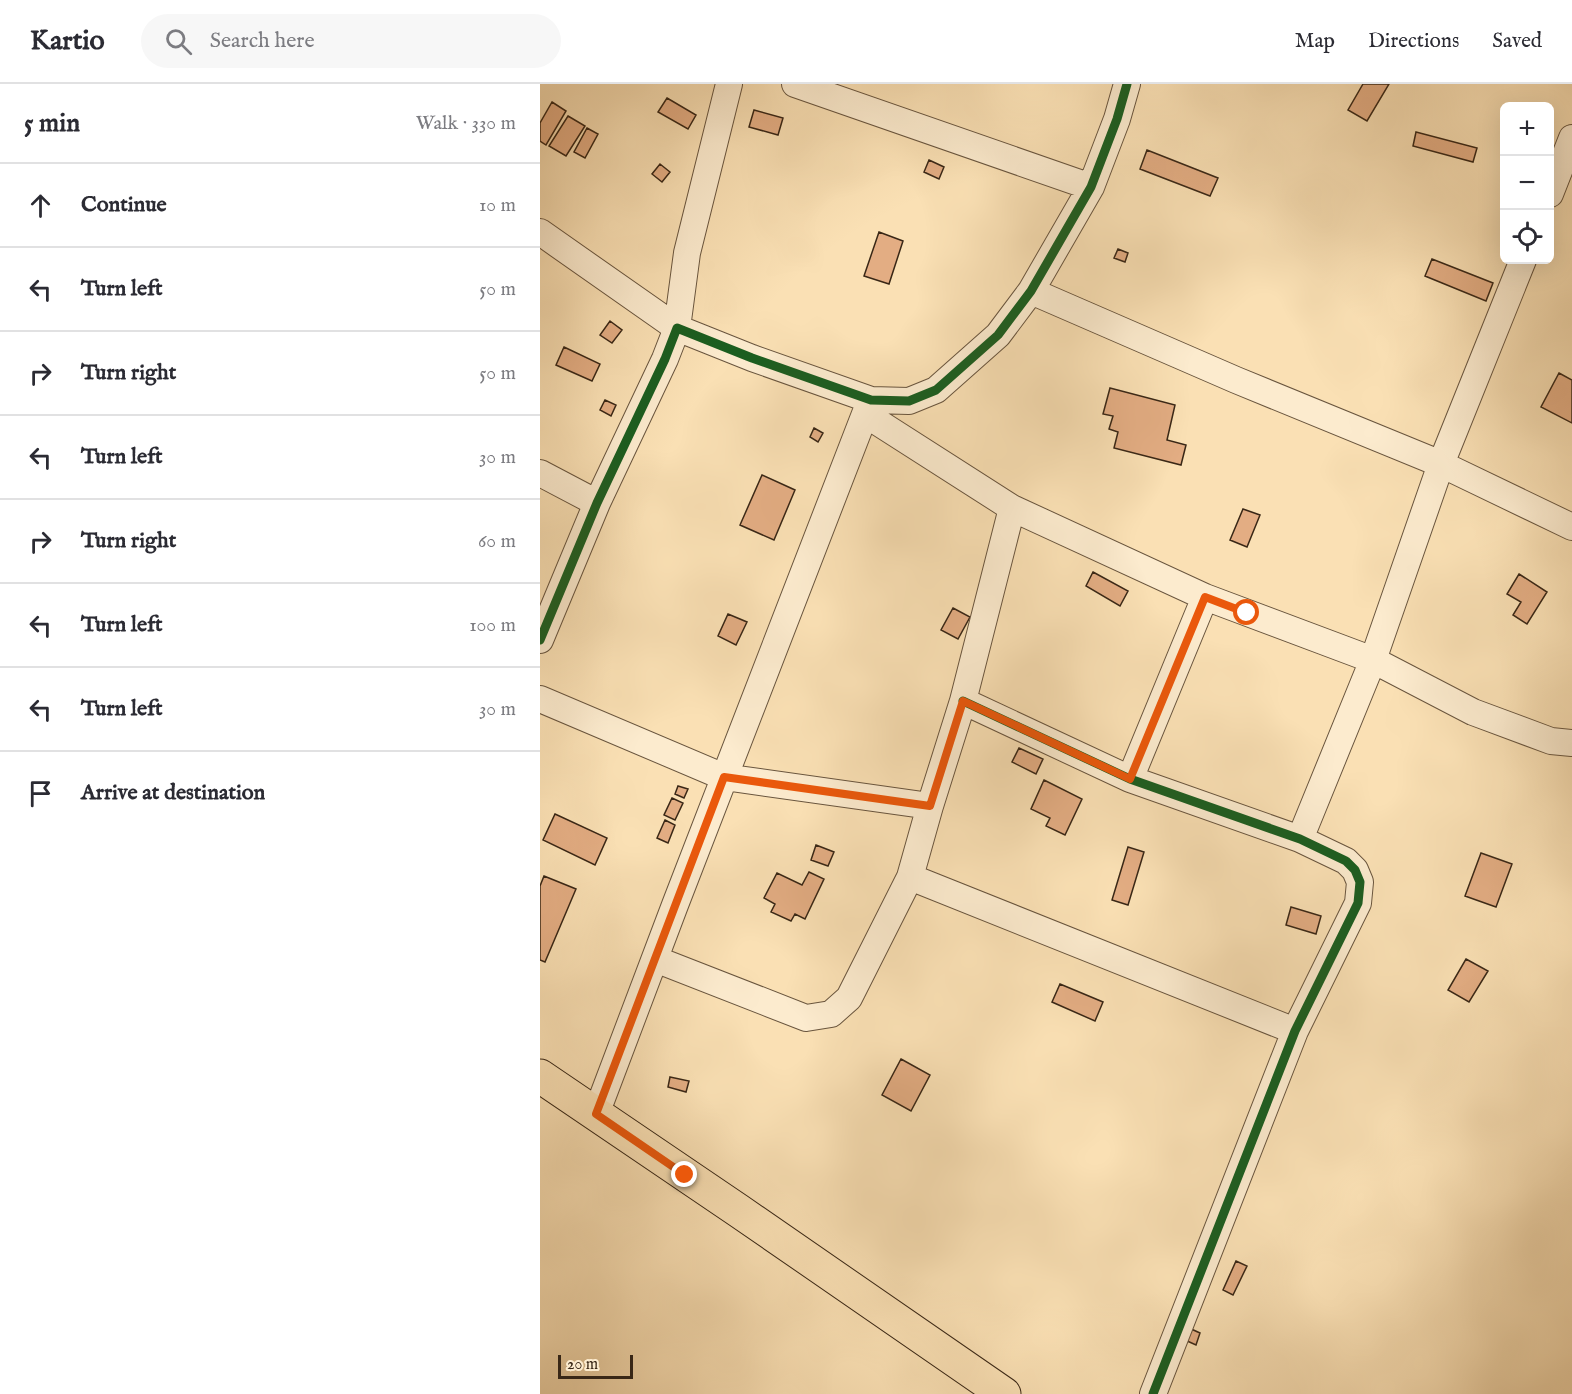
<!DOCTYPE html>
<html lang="en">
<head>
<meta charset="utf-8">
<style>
  body { margin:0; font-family:"IM FELL English",serif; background:#f7f7f7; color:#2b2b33 }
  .controls { position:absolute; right:18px; top:18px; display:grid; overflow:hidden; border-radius:9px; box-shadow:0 6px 24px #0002 }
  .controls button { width:54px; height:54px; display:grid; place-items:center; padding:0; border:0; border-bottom:2px solid #e1e1e2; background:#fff; color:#2b2b33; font:30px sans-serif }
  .scale { position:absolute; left:18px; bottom:15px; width:75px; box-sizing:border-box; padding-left:6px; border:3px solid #392716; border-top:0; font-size:16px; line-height:21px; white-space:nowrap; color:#392716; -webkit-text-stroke:4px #fcebce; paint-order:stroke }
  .stop { position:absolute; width:18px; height:18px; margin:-14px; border:4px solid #ea580c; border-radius:50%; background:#fff }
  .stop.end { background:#ea580c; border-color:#fff; box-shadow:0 2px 6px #0008 }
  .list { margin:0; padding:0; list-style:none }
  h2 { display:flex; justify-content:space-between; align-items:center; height:78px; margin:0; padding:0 24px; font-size:26px }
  h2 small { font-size:20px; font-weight:400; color:#7c7c81 }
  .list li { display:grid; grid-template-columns:39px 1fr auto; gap:18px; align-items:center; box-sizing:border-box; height:84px; padding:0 24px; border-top:2px solid #e1e1e2 }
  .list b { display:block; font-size:22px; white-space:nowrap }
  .list em { font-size:20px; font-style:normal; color:#7c7c81 }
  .icon { flex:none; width:33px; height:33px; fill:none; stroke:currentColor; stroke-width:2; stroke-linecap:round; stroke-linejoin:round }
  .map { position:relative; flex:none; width:1032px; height:1310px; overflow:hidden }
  header { display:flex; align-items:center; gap:36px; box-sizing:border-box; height:84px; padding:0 30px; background:#fff; border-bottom:2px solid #e1e1e2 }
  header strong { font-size:28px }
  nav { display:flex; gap:33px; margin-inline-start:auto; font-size:21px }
  .search { width:420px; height:54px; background:#f7f7f7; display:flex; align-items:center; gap:15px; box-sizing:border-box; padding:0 21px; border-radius:33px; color:#7c7c81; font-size:22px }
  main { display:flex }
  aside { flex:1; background:#fff }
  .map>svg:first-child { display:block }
</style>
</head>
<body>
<header>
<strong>Kartio</strong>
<div class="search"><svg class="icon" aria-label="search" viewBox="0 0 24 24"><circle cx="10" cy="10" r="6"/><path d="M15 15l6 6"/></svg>Search here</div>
<nav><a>Map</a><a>Directions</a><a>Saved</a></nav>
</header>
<main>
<aside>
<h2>5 min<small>Walk · 330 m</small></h2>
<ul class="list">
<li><svg class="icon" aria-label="ahead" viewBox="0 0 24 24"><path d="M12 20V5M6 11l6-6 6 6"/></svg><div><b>Continue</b></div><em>10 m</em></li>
<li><svg class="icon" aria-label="left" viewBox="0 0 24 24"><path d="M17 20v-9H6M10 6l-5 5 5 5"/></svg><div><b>Turn left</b></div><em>50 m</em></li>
<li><svg class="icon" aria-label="right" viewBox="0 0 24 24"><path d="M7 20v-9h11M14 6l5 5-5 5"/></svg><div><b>Turn right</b></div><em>50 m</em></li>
<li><svg class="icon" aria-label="left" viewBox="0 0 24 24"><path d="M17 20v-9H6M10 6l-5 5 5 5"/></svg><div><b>Turn left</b></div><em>30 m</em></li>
<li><svg class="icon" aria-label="right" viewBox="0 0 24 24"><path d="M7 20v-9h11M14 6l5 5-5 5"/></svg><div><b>Turn right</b></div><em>60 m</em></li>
<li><svg class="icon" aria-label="left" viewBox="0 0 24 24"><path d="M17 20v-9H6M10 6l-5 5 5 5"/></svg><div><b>Turn left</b></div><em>100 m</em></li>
<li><svg class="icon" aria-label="left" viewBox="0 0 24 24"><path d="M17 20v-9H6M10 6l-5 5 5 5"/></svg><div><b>Turn left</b></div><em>30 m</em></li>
<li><svg class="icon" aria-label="arrive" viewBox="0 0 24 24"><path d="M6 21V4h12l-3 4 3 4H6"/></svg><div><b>Arrive at destination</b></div></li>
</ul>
</aside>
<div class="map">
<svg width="1032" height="1310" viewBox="0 0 1032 1310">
  <rect width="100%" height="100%" fill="#fae0b4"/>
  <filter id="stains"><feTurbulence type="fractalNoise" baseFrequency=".00333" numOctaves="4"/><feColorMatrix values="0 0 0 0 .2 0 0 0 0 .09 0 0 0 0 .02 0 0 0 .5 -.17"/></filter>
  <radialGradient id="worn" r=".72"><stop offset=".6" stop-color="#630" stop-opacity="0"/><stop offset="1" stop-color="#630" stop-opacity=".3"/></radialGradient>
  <path fill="#e3ad83" stroke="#392716" stroke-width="1.5" d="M823 0H849L827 37 808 26Z
    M127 14 156 31 148 45 118 28Z
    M12 18 26 27 6 61 0 57V39Z
    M214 26 243 34 238 51 209 43Z
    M28 32 45 42 26 72 9 62Z
    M47 44 58 50 45 74 34 68Z
    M876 48 937 64 933 78 873 62Z
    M607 66 678 94 670 112 600 85Z
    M389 76 404 83 399 95 384 88Z
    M120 80 130 88 122 98 112 90Z
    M339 148 363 157 349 200 324 192Z
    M578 165 588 169 585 178 574 174Z
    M892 175 953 199 946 217 885 192Z
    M70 237 82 246 72 259 60 251Z
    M24 263 60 280 52 297 16 281Z
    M1019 289 1032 296V339L1001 323Z
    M570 304 635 321 627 356 646 361 641 381 574 364 578 348 569 345 573 332 563 330Z
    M65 316 76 321 71 332 60 326Z
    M274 344 283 349 278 358 270 353Z
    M222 391 255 406 234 456 200 441Z
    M703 425 720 431 707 463 690 456Z
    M553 488 588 507 580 522 546 502Z
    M979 490 1007 508 987 540 973 531 981 518 967 510Z
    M413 524 430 533 418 555 401 546Z
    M188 530 207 538 196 561 178 552Z
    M479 664 503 675 496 690 472 678Z
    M504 696 542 715 525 751 506 742 510 734 491 725Z
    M138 702 148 705 144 714 135 710Z
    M132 714 143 719 135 736 124 731Z
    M15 730 67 754 55 781 3 756Z
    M125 736 135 741 128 759 117 754Z
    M276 761 294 768 288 782 271 776Z
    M588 763 604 768 588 821 572 816Z
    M941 769 972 780 956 823 925 812Z
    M269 788 284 795 265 835 255 830 251 837 231 828 235 820 224 814 237 789 262 801Z
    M4 792 36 805 5 878 0 876V802Z
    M751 823 781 832 776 850 746 841Z
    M926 875 948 887 929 918 908 906Z
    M520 900 563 918 555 937 512 918Z
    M361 975 390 991 371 1027 342 1011Z
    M130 993 149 997 146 1008 128 1003Z
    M696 1177 707 1182 693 1211 683 1206Z
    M649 1244 660 1249 656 1261 645 1256Z"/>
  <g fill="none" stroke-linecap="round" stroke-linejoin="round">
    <defs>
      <path id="minor" d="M255 0 551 103
        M1010 110 1032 54
        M0 148 137 244 147 169 189 0
        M491 207 696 296 901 380 1032 443
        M325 330 472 424 665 513 833 576 933 628 1011 657 1032 659
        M0 389 57 419
        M0 556 57 419 125 275 137 244 212 274 331 316 369 317 396 306 458 251 491 207 551 103 577 35 587 0
        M0 615 184 693 390 722
        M423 617 590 695 760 755 806 777 815 786 820 798 818 819 755 947 613 1310
        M590 695 665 513
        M760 755 833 576 901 380 983 176
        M370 793 755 947
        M115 875 266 934 291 930 309 914 370 793 390 722 423 617 472 424
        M56 1030 135 821 330 317"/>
      <path id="primary" d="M0 992 199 1127 464 1310"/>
    </defs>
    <use href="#minor" stroke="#69553e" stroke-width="28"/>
    <use href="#primary" stroke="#392716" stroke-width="35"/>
    <use href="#minor" stroke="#fcebce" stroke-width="26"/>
    <use href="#primary" stroke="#fae0b4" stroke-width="33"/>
    <defs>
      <path id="cycleway" d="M0 556 57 419 125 275 137 244 212 274 331 316 369 317 396 306 458 251 491 207 551 103 577 35 587 0
        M423 617 590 695 760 755 806 777 815 786 820 798 818 819 755 947 613 1310"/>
    </defs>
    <use href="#cycleway" stroke="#fcebce" stroke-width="13"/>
    <use href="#cycleway" stroke="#1b5e20" stroke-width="9"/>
  </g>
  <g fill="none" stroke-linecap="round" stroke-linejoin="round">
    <path stroke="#ea580c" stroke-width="8" d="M145 1091 56 1030 184 693 390 722 423 617 590 695 665 513 707 529"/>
  </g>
  <rect width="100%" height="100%" filter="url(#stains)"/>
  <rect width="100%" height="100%" fill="url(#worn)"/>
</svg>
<div class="controls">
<button>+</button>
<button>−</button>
<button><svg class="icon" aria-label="locate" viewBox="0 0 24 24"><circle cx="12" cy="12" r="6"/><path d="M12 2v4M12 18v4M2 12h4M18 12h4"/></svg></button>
</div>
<div class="scale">20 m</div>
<div class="stop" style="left:707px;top:529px"></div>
<div class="stop end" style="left:145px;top:1091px"></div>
</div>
</main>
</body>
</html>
